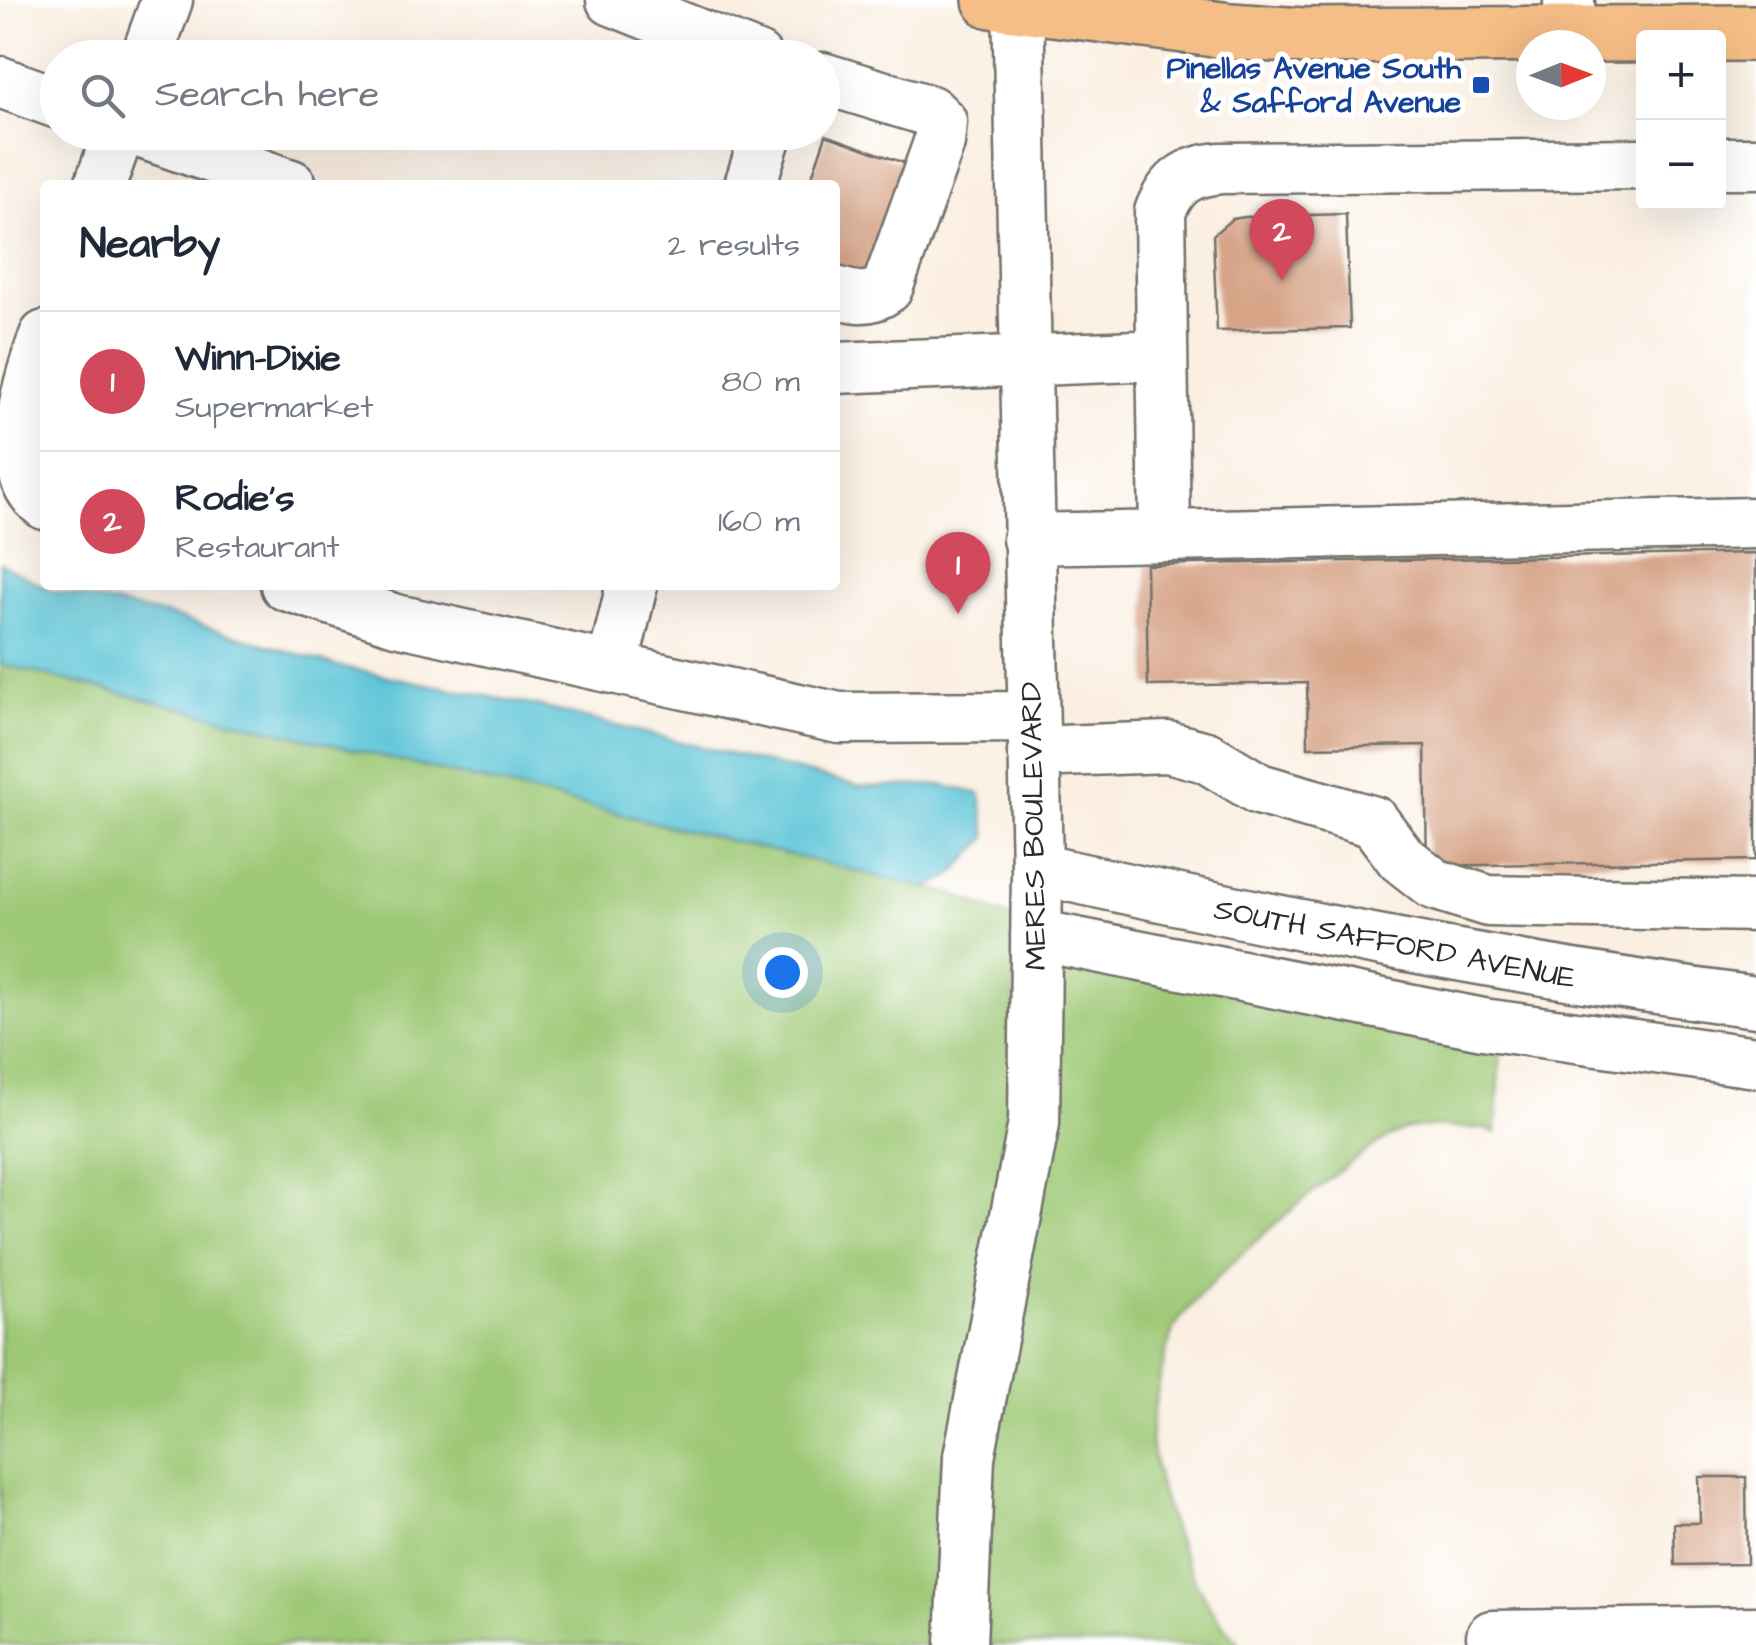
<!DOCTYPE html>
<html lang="en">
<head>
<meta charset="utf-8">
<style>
  body { margin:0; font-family:"Architects Daughter",sans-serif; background:#f2f2f3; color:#1f2937 }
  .controls { position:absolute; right:30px; top:30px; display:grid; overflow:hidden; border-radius:10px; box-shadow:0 10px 40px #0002 }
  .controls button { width:90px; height:90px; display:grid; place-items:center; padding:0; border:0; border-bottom:2px solid #e0e1e3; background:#fff; color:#1f2937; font:50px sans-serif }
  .compass { position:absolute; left:1516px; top:30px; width:90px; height:90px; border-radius:50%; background:#fff; box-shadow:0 10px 40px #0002; rotate:89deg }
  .you { position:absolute; left:782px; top:972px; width:35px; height:35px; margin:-25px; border:8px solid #fff; border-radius:50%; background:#1a73e8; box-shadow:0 0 0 15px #1a73e833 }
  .badge { display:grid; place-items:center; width:65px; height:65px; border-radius:50%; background:#d1495b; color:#fff; font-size:32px; font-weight:700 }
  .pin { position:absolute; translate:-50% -82px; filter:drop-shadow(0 2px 5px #0008) }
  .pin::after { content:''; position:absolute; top:52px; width:35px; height:30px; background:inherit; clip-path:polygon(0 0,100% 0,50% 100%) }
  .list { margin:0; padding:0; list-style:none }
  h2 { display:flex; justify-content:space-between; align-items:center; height:130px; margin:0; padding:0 40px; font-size:42px }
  h2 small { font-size:32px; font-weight:400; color:#747a83 }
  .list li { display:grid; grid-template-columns:65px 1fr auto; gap:30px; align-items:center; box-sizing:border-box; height:140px; padding:0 40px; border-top:2px solid #e0e1e3 }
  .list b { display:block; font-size:38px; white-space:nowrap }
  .list p { margin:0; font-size:32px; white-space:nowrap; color:#747a83 }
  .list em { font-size:32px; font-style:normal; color:#747a83 }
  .icon { flex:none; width:55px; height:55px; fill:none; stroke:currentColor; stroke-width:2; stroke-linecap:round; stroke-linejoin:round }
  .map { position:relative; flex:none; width:1756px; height:1645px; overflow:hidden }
  .search { position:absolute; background:#fff; box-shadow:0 10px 40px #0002; left:40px; top:40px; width:800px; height:110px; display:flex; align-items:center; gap:25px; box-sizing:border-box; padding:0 35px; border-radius:55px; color:#747a83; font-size:38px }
  .panel { position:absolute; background:#fff; box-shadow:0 10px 40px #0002; left:40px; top:180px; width:800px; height:410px; border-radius:10px }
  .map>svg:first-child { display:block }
</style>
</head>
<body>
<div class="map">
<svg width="1756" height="1645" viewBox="0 0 1756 1645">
  <rect width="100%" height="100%" fill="#fff"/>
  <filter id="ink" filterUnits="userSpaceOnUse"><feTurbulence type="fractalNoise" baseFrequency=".01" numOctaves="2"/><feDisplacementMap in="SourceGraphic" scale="20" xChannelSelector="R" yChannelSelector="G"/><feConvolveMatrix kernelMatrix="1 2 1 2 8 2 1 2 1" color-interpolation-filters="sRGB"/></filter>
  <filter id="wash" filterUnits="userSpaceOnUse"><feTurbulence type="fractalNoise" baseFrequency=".0048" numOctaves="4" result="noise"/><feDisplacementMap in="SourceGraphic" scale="40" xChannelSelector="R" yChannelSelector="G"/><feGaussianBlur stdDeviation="2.25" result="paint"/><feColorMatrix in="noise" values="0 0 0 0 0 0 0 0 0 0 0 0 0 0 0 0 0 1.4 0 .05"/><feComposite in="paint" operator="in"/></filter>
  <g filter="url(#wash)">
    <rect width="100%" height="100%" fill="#faefe1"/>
    <path fill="#9dc874" stroke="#647a50" stroke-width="2.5" d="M0 664 952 894 1015 920 1013 1121 940 1645H0Z
      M1056 958 1501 1045 1496 1133 1484 1128C1460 1129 1423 1123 1401 1131 1356 1149 1196 1286 1174 1329 1166 1345 1149 1423 1151 1440 1159 1505 1194 1601 1241 1645H982L989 1458Z"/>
    <path fill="#5bc4d7" stroke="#437881" stroke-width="2.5" d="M0 563 53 591 171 616 337 666 537 706 862 787 942 785 980 794 987 838 950 877 926 888 0 664Z"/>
    <g id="blocks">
      <path fill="#d7a488" d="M826 135 907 164 867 282 835 271V185H809Z
        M1346 214 1350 328 1217 331 1213 235 1232 219 1246 217Z
        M1756 553V860L1427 866 1425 745 1308 747 1307 683 1148 686 1146 565Z
        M1699 1477H1746L1747 1564 1675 1565 1674 1523H1700Z"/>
    </g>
  </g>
  <g filter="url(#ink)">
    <use href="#blocks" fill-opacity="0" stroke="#73706b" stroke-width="2.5"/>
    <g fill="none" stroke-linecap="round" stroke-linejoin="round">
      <defs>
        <path id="minor" d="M612 0 757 58
          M1569 0 1570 36
          M146 58 167 0
          M822 78 930 111 941 122 939 143 887 288C870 301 855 298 835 292
          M0 82 58 103
          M139 132 291 185
          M1718 163H1756
          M100 185 119 132
          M750 185 767 132
          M45 336C28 382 0 470 45 504
          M835 368 1161 355
          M1165 534 1160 212C1172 181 1188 171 1221 168L1644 164
          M1028 539 1756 523
          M286 585 396 620 839 718 1033 717
          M612 668 632 585
          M1033 752 1168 747 1206 757 1259 789 1374 822 1401 858 1434 884 1488 901 1756 906
          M1037 869C1276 922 1513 970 1756 1002
          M1036 935 1483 1024 1756 1062
          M1492 1636 1756 1632
          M961 1645 969 1457 1034 1123 1037 869 1018 0"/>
        <path id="major" d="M991 0 1230 31 1304 36 1756 33"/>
      </defs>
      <use href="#minor" stroke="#73706b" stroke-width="55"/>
      <use href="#major" stroke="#73706b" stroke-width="60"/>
      <use href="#minor" stroke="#fff" stroke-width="50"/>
      <use href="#major" stroke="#f6be87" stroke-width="55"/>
    </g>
  </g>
  <rect fill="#1a4fb4" stroke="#fff" stroke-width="4" x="1471" y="75" width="20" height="20" rx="5"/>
  <g text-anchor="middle" stroke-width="10" stroke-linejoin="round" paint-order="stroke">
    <g font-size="30" font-weight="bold" fill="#164399" stroke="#fff" text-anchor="end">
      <text x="1461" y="78">Pinellas Avenue South<tspan x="1461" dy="34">&amp; Safford Avenue</tspan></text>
    </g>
    <g font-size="30" fill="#2b2b2b" stroke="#fff">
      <text transform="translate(1033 826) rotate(-91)" y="10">MERES BOULEVARD</text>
      <text transform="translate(1395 943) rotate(11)" y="10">SOUTH SAFFORD AVENUE</text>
    </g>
  </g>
</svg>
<div class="controls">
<button>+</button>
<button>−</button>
</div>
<svg class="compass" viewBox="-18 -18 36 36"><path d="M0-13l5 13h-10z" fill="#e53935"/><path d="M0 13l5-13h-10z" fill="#747a83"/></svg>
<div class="you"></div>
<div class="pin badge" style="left:958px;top:614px">1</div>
<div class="pin badge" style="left:1282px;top:281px">2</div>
<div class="search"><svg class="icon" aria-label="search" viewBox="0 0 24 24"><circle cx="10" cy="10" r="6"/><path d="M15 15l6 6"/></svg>Search here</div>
<section class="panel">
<h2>Nearby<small>2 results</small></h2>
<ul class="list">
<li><span class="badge">1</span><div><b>Winn-Dixie</b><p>Supermarket</p></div><em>80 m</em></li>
<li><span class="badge">2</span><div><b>Rodie's</b><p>Restaurant</p></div><em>160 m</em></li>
</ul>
</section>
</div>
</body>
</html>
